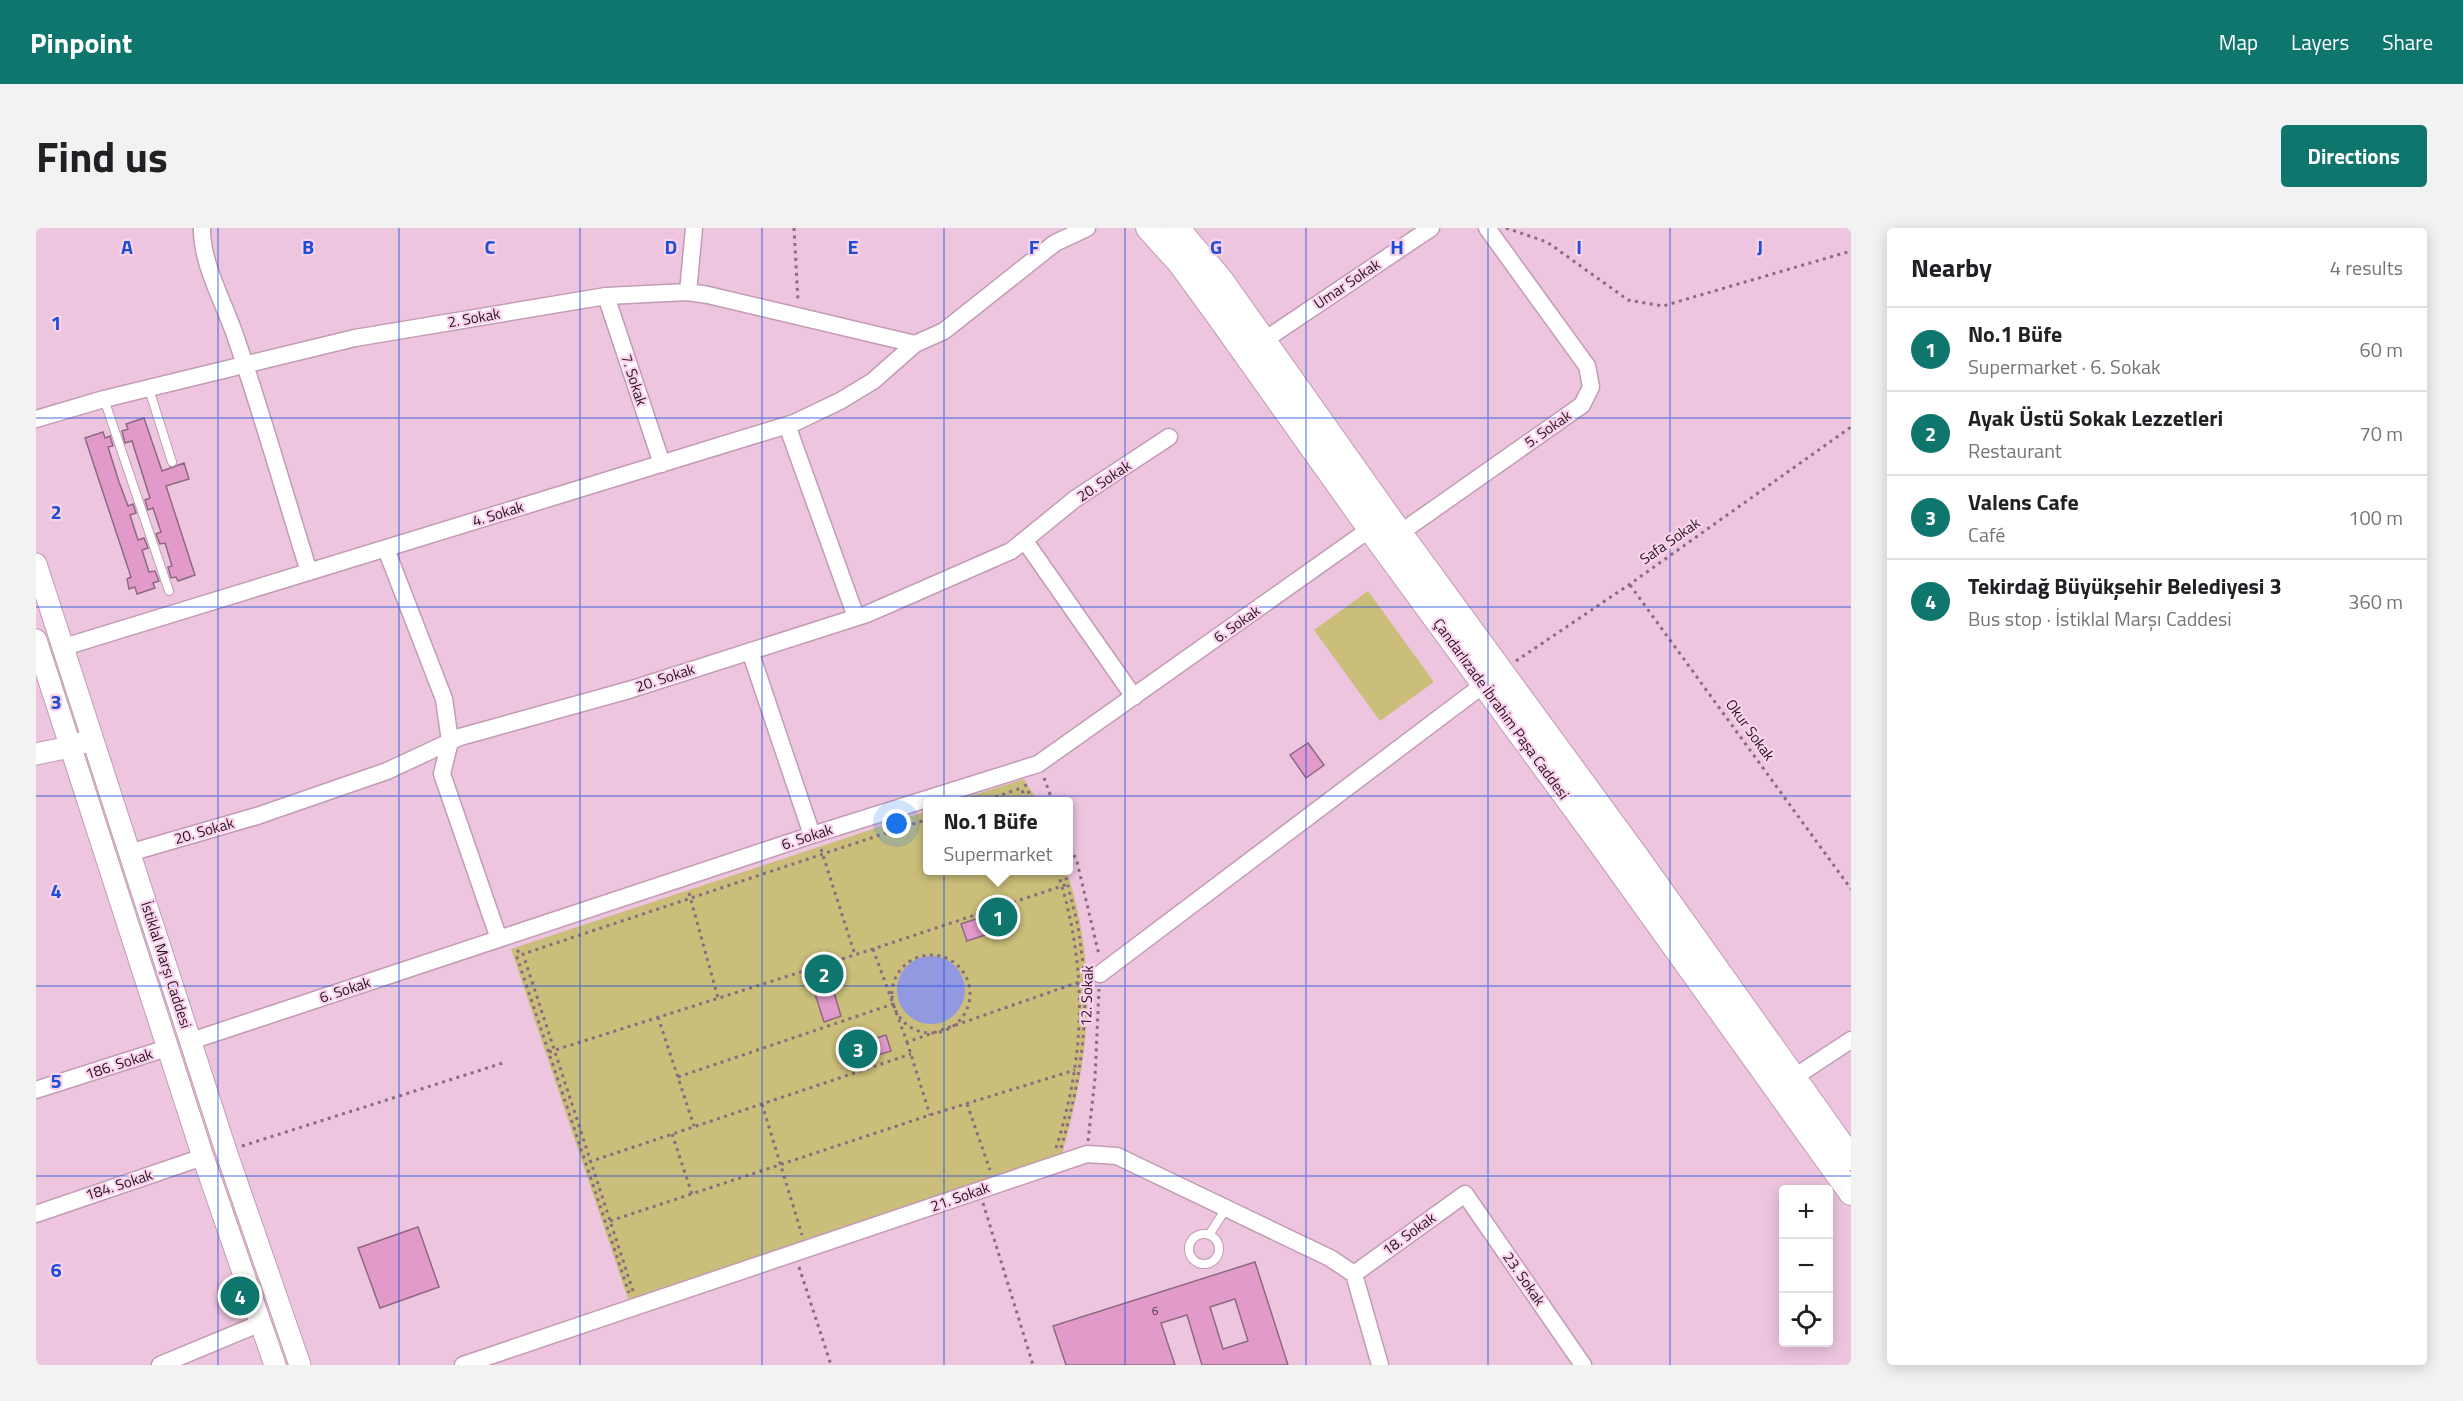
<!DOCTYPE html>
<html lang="en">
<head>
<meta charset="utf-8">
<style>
  body { margin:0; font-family:"Titillium Web",sans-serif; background:#f2f2f2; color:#202124 }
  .controls { position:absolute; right:18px; bottom:18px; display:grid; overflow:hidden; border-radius:6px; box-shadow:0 3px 15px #0003 }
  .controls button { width:54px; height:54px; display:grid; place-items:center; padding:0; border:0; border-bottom:2px solid #e0e0e0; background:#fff; color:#202124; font:30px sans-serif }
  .you { position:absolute; left:861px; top:596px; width:21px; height:21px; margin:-15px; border:4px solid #fff; border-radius:50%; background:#1a73e8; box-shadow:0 0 0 9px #1a73e833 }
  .badge { display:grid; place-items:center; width:39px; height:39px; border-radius:50%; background:#0f766e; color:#fff; font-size:20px; font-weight:700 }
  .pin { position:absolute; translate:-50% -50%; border:3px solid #fff; box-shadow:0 2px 6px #0006 }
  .popup { position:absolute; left:887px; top:569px; width:150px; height:78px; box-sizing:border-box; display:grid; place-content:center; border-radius:6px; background:#fff; filter:drop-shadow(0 2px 4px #0005); font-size:20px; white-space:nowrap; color:#757577 }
  .popup b { font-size:22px; color:#202124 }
  .popup::after { content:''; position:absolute; left:50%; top:100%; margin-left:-12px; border:12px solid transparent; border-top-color:#fff }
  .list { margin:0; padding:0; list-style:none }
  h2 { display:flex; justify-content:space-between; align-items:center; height:78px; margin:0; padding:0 24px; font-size:26px }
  h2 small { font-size:20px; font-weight:400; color:#757577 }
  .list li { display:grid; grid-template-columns:39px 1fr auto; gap:18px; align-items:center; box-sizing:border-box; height:84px; padding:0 24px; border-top:2px solid #e0e0e0 }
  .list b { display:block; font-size:22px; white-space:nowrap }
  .list p { margin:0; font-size:20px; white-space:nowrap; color:#757577 }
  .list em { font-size:20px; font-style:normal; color:#757577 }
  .icon { flex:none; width:33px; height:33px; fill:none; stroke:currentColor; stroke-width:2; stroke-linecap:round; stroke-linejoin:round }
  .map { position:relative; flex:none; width:1815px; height:1137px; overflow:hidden; border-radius:6px }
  header { display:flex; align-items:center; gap:36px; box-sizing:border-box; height:84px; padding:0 30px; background:#0f766e; color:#fff }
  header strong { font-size:28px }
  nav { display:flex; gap:33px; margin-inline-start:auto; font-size:21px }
  .intro { display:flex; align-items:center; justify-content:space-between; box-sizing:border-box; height:144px; padding:0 36px }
  h1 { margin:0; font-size:42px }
  .button { padding:15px 27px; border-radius:6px; background:#0f766e; color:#fff; font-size:21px; font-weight:700 }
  main { display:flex; gap:36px; padding:0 36px }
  aside { flex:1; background:#fff; border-radius:6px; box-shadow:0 3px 15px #0003 }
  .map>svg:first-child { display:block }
</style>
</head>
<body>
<header>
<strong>Pinpoint</strong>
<nav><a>Map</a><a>Layers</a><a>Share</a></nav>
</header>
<div class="intro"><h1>Find us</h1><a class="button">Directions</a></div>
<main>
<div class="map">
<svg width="1815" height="1137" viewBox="0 0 1815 1137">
  <rect width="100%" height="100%" fill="#eec5df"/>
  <path fill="#cabe7a" d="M1332 363 1398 454 1344 493 1278 402Z
    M988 551 1002 573H919Z
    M891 583 892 642 1031 643C1063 745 1054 825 1026 927L593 1074 475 721Z"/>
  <path fill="#9399e0" d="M861 762a34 34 0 1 1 68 0a34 34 0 1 1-68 0Z"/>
  <path fill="#e19ac9" stroke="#8e6981" stroke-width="1.5" fill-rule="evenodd" d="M108 190 126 243 148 235 153 251 130 258 159 347 142 353 140 349 135 350 132 339 136 338 129 315 124 316 120 306 125 304 117 280 112 282 109 272 114 270 96 213 89 215 86 203 92 201 90 196Z
    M67 204 69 210 74 208 77 218 72 219 83 254 92 278 97 276 100 285 94 287 102 312 108 310 112 320 106 322 113 344 119 343 123 353 117 355 119 360 101 366 99 359 93 361 91 351 95 349 49 210Z
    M1272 515 1288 537 1270 550 1254 527Z
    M970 681 976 698 931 713 925 696Z
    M791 741 805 788 788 794 773 747Z
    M850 807 855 823 809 837 805 821Z
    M382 999 403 1059 344 1080 322 1020Z
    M1219 1034 1252 1137H1166L1151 1087 1125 1095 1139 1137H1030L1017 1098ZM1199 1071 1212 1113 1187 1121 1174 1079Z"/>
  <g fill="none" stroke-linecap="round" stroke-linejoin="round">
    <defs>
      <path id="service" d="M113 161 136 234
        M68 171 133 363
        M1153 1021a15 15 0 1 1 30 0a15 15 0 1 1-30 0Z
        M1173 1007 1191 979"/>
      <path id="minor" d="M166 0C165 36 190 78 201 113 227 189 249 267 273 344
        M652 64 658 0
        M570 68 626 236
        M1227 113 1395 0
        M0 191 68 171 319 110 570 68 652 64 672 67 879 116
        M751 197 820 389
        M1364 305 1546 177 1555 159 1551 138 1451 0
        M989 313 1098 469
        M350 321 408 471 414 513 406 546 463 711
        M28 419 758 195 804 173 837 153 879 116 908 103 1019 15 1051 0
        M714 423 776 607
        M93 625 221 588 351 543 424 509 593 462 831 386 975 323 1039 271 1133 209
        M1064 746 1447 457
        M155 813 776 607 1002 536 1334 301
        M1757 850 1815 812
        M0 862 131 820
        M0 986 167 929
        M1318 1046 1429 966 1547 1137
        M124 1137 225 1095
        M427 1137 1051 926 1081 928 1294 1030 1318 1046 1344 1137"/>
      <path id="tertiary" d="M0 336 190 923 264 1137
        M0 412 167 929 239 1137
        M0 526 34 519 48 514"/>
      <path id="secondary" d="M1112 0 1143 34 1181 86 1334 301 1567 619 1815 965
        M1141 0 1185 52 1364 305 1601 629 1815 930"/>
    </defs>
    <use href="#service" stroke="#c29bb4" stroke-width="10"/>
    <use href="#minor" stroke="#c29bb4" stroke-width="19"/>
    <use href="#tertiary" stroke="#c29bb4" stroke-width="23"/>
    <use href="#secondary" stroke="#c29bb4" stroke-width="26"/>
    <path stroke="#896d7f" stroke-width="3" stroke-dasharray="3 4.5" stroke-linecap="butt" d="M758 0 762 73
      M1470 0 1511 14 1592 72 1627 78 1815 23
      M1594 357 1815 661
      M1480 433 1594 356 1815 199
      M1008 550 1017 574
      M989 556 997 574
      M945 574 985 560 991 574
      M1032 613 1041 634 1063 727
      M785 621 819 727
      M1028 642 1042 698 1048 743
      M653 665 682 770
      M837 721 871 814 1049 752
      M483 722 480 726 593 1065
      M856 766a39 39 0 1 1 78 0a39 39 0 1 1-78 0Z
      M622 789 658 898
      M871 814 894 887
      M513 824 837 721 1032 656
      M642 849 857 776
      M726 876 766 1007
      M931 876 954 942
      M636 906 656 966
      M1052 913 1059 850 1063 761
      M206 918 470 834
      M1020 920C1050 825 1052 738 1021 642
      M1025 920C1042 862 1050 813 1049 753
      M553 934 875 826
      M947 975 997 1137
      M574 993 894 887 1039 842
      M763 1039 795 1137
      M597 1063 487 726 892 591"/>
    <use href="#service" stroke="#fff" stroke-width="8"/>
    <use href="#minor" stroke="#fff" stroke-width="16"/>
    <use href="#tertiary" stroke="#fff" stroke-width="21"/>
    <use href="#secondary" stroke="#fff" stroke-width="24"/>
  </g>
  <path fill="none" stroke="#1d4ed8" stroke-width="1.5" stroke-opacity="0.55" d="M182 0V1137M363 0V1137M544 0V1137M726 0V1137M908 0V1137M1089 0V1137M1270 0V1137M1452 0V1137M1634 0V1137M0 190H1815M0 379H1815M0 568H1815M0 758H1815M0 948H1815"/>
  <g text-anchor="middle" stroke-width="4.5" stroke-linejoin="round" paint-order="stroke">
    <g font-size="12" fill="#54384b">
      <text x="1119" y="1087">6</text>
    </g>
    <g font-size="15" fill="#251721" stroke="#fbd2ec">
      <text transform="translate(1311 56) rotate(-34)" y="5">Umar Sokak</text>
      <text transform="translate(438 90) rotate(-10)" y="5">2. Sokak</text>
      <text transform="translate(598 152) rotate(72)" y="5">7. Sokak</text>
      <text transform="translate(1512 201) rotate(-35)" y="5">5. Sokak</text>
      <text transform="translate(1068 253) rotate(-34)" y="5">20. Sokak</text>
      <text transform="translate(462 286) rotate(-17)" y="5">4. Sokak</text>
      <text transform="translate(1634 313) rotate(-35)" y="5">Safa Sokak</text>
      <text transform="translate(1201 396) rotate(-35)" y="5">6. Sokak</text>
      <text transform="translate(629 450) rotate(-18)" y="5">20. Sokak</text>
      <text transform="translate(1465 481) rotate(54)" y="5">Çandarlızade İbrahim Paşa Caddesi</text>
      <text transform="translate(1714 502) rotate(54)" y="5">Okur Sokak</text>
      <text transform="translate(168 603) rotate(-16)" y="5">20. Sokak</text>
      <text transform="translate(771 609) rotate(-18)" y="5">6. Sokak</text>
      <text transform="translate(130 737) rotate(72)" y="5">İstiklal Marşı Caddesi</text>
      <text transform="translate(309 762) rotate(-18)" y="5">6. Sokak</text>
      <text transform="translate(1051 768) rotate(-88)" y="5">12. Sokak</text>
      <text transform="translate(83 836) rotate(-18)" y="5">186. Sokak</text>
      <text transform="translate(83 957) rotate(-18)" y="5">184. Sokak</text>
      <text transform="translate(924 969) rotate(-19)" y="5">21. Sokak</text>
      <text transform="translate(1373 1006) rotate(-36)" y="5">18. Sokak</text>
      <text transform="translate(1488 1051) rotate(55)" y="5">23. Sokak</text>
    </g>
  </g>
  <g font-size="20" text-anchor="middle" font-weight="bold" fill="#1d4ed8" stroke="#fbd2ec" stroke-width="4.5" stroke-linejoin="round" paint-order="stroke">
    <text x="91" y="26">A</text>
    <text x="272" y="26">B</text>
    <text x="454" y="26">C</text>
    <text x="635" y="26">D</text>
    <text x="817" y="26">E</text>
    <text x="998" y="26">F</text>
    <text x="1180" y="26">G</text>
    <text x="1361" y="26">H</text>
    <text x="1543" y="26">I</text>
    <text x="1724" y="26">J</text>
    <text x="20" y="102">1</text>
    <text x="20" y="291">2</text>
    <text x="20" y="481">3</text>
    <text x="20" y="670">4</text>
    <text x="20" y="860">5</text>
    <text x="20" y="1049">6</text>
  </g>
</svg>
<div class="controls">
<button>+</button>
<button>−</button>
<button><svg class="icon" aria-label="locate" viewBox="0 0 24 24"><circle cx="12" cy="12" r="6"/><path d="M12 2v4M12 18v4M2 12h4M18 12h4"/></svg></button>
</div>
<div class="you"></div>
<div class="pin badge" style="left:962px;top:689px">1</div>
<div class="popup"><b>No.1 Büfe</b>Supermarket</div>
<div class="pin badge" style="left:788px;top:746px">2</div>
<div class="pin badge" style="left:822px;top:821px">3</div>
<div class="pin badge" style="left:204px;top:1068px">4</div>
</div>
<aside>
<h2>Nearby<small>4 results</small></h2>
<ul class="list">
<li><span class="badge">1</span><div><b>No.1 Büfe</b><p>Supermarket · 6. Sokak</p></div><em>60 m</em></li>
<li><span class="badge">2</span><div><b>Ayak Üstü Sokak Lezzetleri</b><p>Restaurant</p></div><em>70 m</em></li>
<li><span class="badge">3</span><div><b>Valens Cafe</b><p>Café</p></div><em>100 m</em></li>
<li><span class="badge">4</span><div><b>Tekirdağ Büyükşehir Belediyesi 3</b><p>Bus stop · İstiklal Marşı Caddesi</p></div><em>360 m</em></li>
</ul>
</aside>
</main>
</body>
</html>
